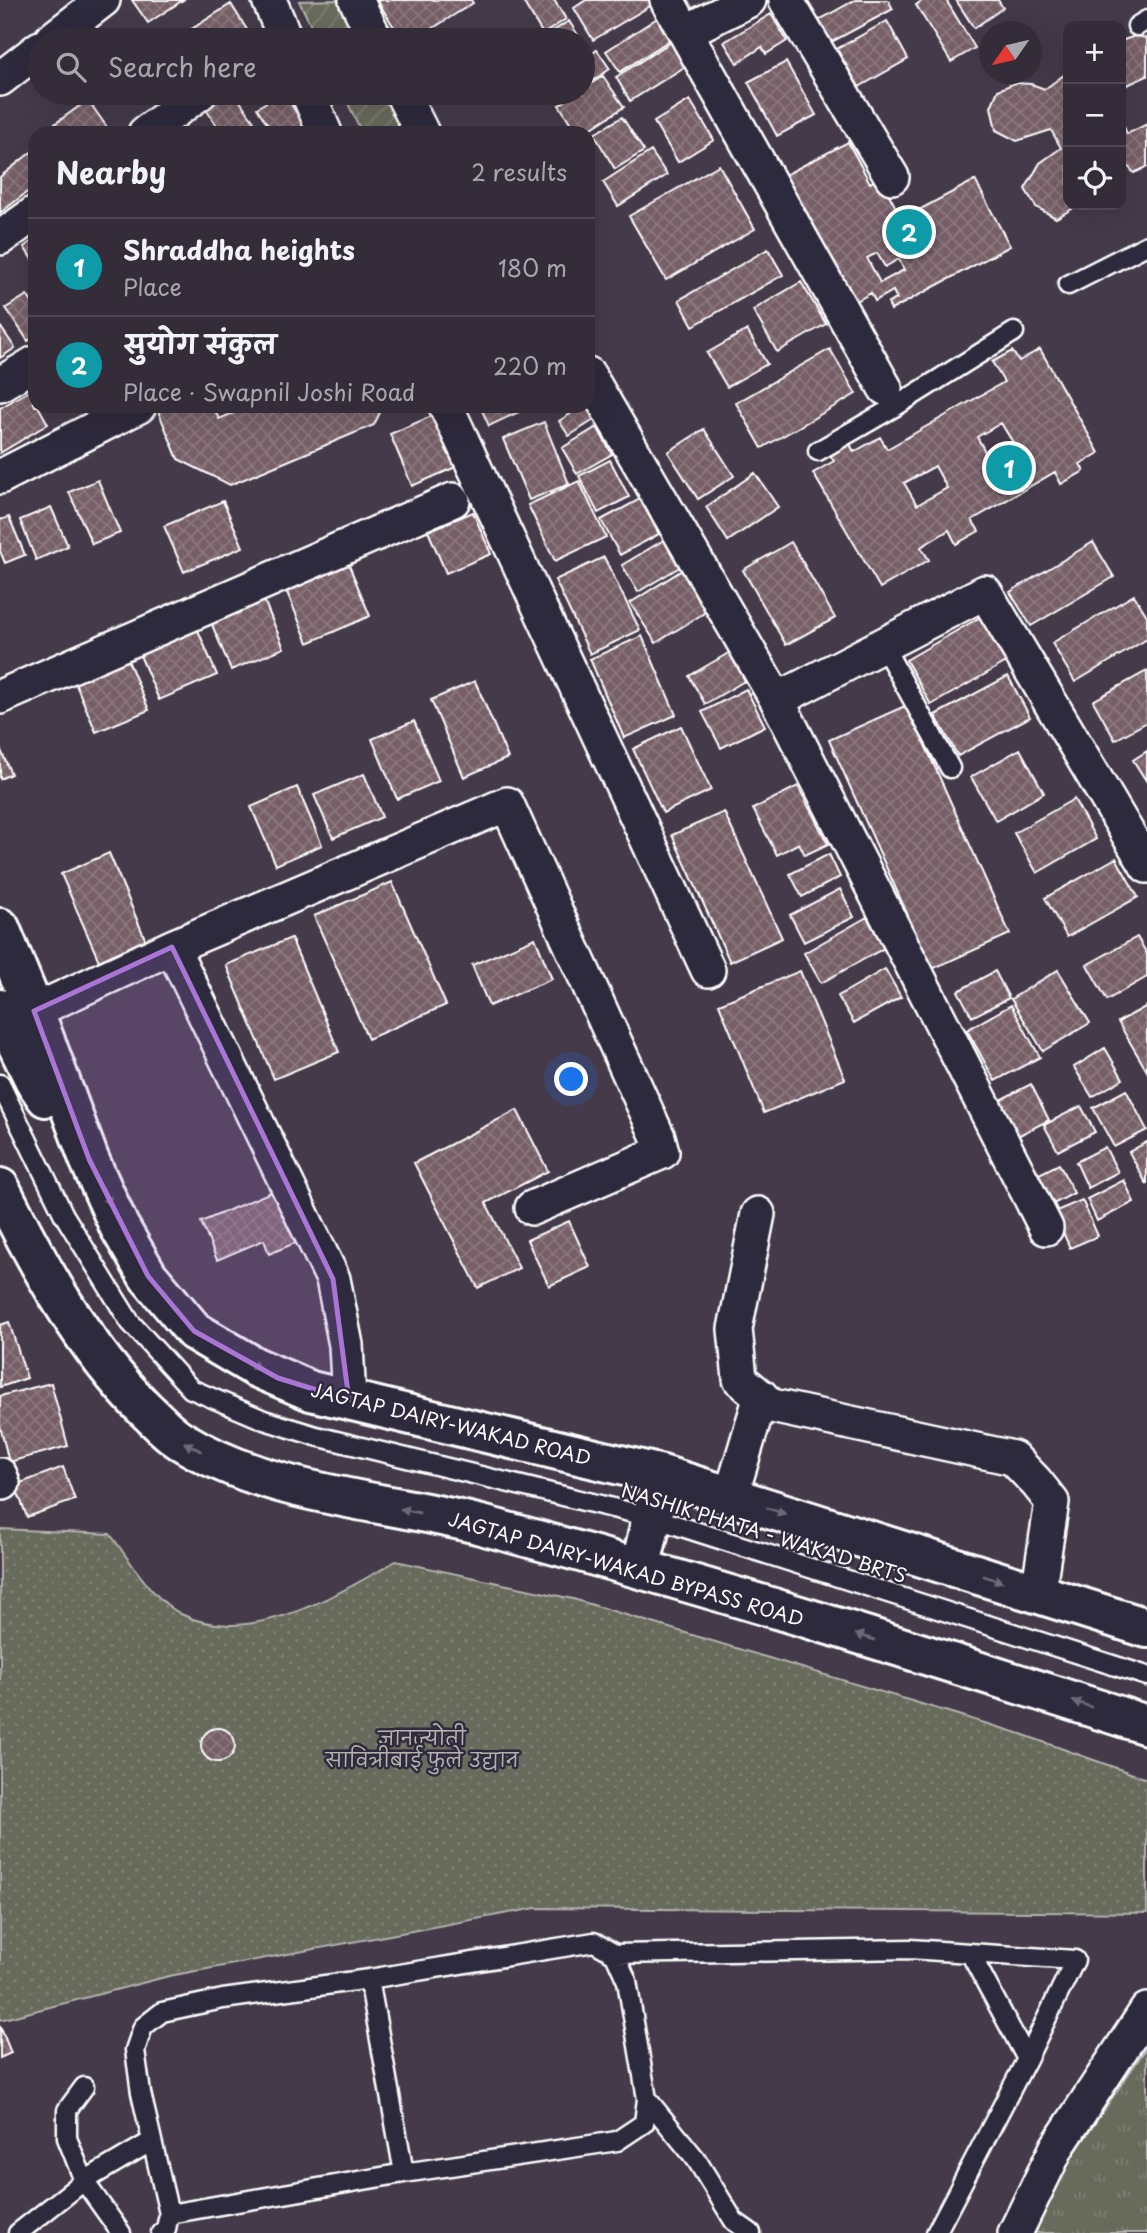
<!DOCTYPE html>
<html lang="en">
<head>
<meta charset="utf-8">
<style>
  body { margin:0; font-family:"Playpen Sans","Playpen Sans Deva",sans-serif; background:#3f3843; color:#f1f3f6 }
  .controls { position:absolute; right:21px; top:21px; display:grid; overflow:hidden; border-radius:14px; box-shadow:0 7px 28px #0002 }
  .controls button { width:63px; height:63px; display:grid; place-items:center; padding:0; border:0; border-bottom:2px solid #4e4853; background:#342c38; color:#f1f3f6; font:35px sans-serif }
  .compass { position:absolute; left:979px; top:21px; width:63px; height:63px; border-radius:50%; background:#342c38; box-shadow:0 7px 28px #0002; rotate:236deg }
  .you { position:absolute; left:572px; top:1080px; width:24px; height:24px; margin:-18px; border:5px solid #fff; border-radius:50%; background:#1a73e8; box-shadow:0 0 0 10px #1a73e833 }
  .badge { display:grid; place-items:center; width:46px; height:46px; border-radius:50%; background:#ff9aa2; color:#fff; font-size:23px; font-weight:700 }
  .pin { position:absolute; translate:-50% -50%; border:4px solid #fff; box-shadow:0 2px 7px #0006 }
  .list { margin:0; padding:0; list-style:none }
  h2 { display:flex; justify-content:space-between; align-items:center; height:91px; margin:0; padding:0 28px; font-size:30px }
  h2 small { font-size:23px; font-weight:400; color:#a9a7ae }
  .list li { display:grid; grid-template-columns:46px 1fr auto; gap:21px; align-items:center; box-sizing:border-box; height:98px; padding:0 28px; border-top:2px solid #4e4853 }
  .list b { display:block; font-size:26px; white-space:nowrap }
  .list p { margin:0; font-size:23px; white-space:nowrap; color:#a9a7ae }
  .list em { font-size:23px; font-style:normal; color:#a9a7ae }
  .icon { flex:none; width:38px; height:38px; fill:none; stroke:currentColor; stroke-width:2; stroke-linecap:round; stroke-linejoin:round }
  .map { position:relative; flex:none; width:1147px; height:2233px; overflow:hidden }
  .search { position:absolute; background:#342c38; box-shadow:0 7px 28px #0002; left:28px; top:28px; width:567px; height:77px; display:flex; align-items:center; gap:18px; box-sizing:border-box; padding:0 24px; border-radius:38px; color:#a9a7ae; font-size:26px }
  .panel { position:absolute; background:#342c38; box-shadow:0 7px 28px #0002; left:28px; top:126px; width:567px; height:287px; border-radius:21px }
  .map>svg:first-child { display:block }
</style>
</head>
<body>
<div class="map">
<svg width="1147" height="2233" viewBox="0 0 1147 2233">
  <defs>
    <pattern id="grass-tufts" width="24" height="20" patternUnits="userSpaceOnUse" patternTransform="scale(1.75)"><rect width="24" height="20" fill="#676a5c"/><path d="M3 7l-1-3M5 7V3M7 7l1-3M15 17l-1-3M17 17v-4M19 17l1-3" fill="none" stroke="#7e8074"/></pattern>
    <pattern id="park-dots" width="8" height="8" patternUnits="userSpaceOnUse" patternTransform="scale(1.75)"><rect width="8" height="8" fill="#676a5c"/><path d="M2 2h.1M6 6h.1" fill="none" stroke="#7e8074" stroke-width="1.8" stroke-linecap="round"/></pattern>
    <pattern id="garden-furrows" width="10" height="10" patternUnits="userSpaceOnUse" patternTransform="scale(1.75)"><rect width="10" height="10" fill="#676a5c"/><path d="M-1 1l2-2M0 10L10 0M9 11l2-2" fill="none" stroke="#7e8074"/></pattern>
    <pattern id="building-cross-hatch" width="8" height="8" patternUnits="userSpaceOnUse" patternTransform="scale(1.75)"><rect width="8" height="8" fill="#775f67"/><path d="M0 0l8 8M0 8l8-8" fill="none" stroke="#8b777e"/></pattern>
  </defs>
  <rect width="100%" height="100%" fill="#453a4a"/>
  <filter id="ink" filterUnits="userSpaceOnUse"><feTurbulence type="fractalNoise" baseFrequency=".0143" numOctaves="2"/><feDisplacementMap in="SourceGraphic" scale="14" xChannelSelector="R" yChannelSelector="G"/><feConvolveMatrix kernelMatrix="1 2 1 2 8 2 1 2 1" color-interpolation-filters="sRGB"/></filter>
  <g filter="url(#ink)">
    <path fill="url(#grass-tufts)" stroke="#b3b4ae" stroke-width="2" d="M1147 2047V2233H1020Z"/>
    <path fill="url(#park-dots)" stroke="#b3b4ae" stroke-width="2" d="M0 1529 110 1534C130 1560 151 1598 181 1614 249 1648 337 1595 396 1561L573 1599 1021 1734 1147 1779V1913L536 1908 169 1976 0 2020Z"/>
    <path fill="url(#garden-furrows)" stroke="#b3b4ae" stroke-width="2" d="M339 0 358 40H318L299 1Z
      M343 93H383L402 133H362Z"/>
    <path fill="url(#building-cross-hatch)" stroke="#fff" stroke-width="2" fill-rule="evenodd" d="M132 0H183L148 23Z
      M377 0H471L473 3 414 40H402Z
      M522 0H554L566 19 543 34Z
      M586 0H654L655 3 593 40 574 8Z
      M855 0H888L893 9 826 45 814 23Z
      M923 0H946L975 48 951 62 916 5Z
      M956 0H998L1003 8 974 28Z
      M231 4 249 33 238 40H181L179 37Z
      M771 14 787 41 766 54 762 47 737 63 724 42Z
      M662 15 676 36 620 72 606 51Z
      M569 21 581 40H539Z
      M887 21 908 59 859 87 837 49Z
      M1135 36 1147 38V76L1121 88V41Z
      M671 42 686 66 630 101 616 77Z
      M597 50 610 69 583 87V60Z
      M786 62 816 115 777 136 748 82Z
      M1068 72V205H1079L1056 218 1036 207 1025 189 1040 163 1061 148 1051 130 1017 141 996 130 991 107 998 90 1015 83 1031 84 1045 89Z
      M603 76 624 107 584 133H577L559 105 577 93H583V89Z
      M220 93H234L254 121 237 133H222L203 105Z
      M281 93H284L309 133H259L269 127 257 108Z
      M88 100 111 133H42Z
      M690 100 714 140 678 162 654 122Z
      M622 117 644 151 615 169 594 134Z
      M1121 120 1127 134 1147 124V167L1134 173 1127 165 1121 170Z
      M848 142 870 183 880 178 902 219 975 180 1010 246 891 310 888 303 897 299 893 291 875 301 871 293 853 303 785 175ZM877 253 885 267 899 259 904 270 880 283 867 258Z
      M35 149V186L0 213V177Z
      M651 151 667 175 618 206 603 182Z
      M719 165 755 229 666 280 629 216Z
      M35 239V264L24 247Z
      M768 249 783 275 693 326 679 300Z
      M801 282 826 324 777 352 753 310Z
      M27 295 35 307V336L28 341 6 308Z
      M0 326 15 348 0 358Z
      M747 330 767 364 727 387 707 353Z
      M830 349 856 394 762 448 736 403Z
      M1040 349 1099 453 1080 464 1084 471 1061 484 1055 472 972 520 979 531 956 544 949 530 921 547 929 560 880 588 813 473 834 461 830 455 850 444 854 452 880 437 887 449 1004 382 992 362 1012 351 1019 361ZM1001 423 1015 446 990 460 977 437ZM935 466 947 488 917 505 904 483Z
      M29 391 35 406H38L48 424 0 453V408Z
      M156 406H213L219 419 250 406H383L374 425 230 485 178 459Z
      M480 406H526L527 408 489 426Z
      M583 406H588L597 418 569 436 559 421Z
      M434 415 456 467 412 486 390 434Z
      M544 422 569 484 529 500 503 439Z
      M597 427 612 454 577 474 562 448Z
      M704 429 734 476 698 499 668 452Z
      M610 460 629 497 598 513 579 476Z
      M755 473 778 507 728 541 706 507Z
      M98 480 120 533 92 544 69 492Z
      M579 481 606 537 555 561 528 505Z
      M640 499 659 534 620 555 601 520Z
      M223 501 243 547 184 572 164 526Z
      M51 507 68 546 36 560 20 520Z
      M473 512 491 554 446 573 428 531Z
      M9 517 25 555 5 563 0 551V520Z
      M667 538 683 565 638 592 622 565Z
      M791 542 835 618 786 645 743 570Z
      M1093 542 1114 577 1031 626 1010 592Z
      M604 557 640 630 590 654 555 580Z
      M346 558 370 616 308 643 284 585Z
      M684 569 709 610 656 643 630 603Z
      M1134 595 1147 616V639L1075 682 1052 643Z
      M263 598 284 648 231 670 210 620Z
      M984 615 1010 660 931 705 906 660Z
      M197 628 217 675 159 700 139 653Z
      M642 636 676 715 624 738 590 659Z
      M732 651 748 679 705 704 689 676Z
      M127 658 149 710 96 732 74 680Z
      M1147 671V722L1115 740 1093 701Z
      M1008 676 1030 717 958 756 935 715Z
      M475 681 508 758 464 777 431 700Z
      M746 689 765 726 721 748 702 712Z
      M907 705 1010 934 932 969 829 740Z
      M414 721 439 781 397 799 372 739Z
      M681 726 711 790 663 813 633 749Z
      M0 748 11 774 0 779Z
      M1020 749 1044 793 996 821 971 777Z
      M1147 751V782L1133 760Z
      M364 774 382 817 333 838 314 795Z
      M798 786 828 844 805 855 799 843 777 855 753 809Z
      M297 787 322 845 276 865 251 807Z
      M1074 799 1096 839 1037 873 1014 833Z
      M724 812 782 938 730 962 672 835Z
      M109 853 146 941 99 961 61 874Z
      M829 854 840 877 802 897 790 874Z
      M1116 858 1138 897 1067 937 1045 898Z
      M392 882 446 1005 368 1039 314 916Z
      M840 889 854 917 804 942 790 915Z
      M867 917 884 948 821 983 804 953Z
      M1137 937 1147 954V977L1107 1000 1087 965Z
      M291 938 339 1052 274 1079 226 965Z
      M535 938 552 979 489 1006 472 965Z
      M885 969 901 997 854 1023 838 996Z
      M1058 970 1090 1023 1043 1051 1011 999Z
      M800 971 845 1079 764 1113 719 1004Z
      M995 971 1009 998 972 1017 958 991Z
      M1011 1005 1040 1057 995 1081 967 1030Z
      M1147 1006V1071L1118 1022Z
      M1105 1048 1123 1079 1092 1097 1074 1067Z
      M1031 1084 1049 1120 1014 1138 996 1102Z
      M1126 1090 1147 1130 1114 1147 1093 1108Z
      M1081 1106 1095 1132 1058 1151 1044 1125Z
      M517 1110 548 1171 486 1203 519 1268 478 1288 414 1163Z
      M1147 1142V1185L1129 1152Z
      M1105 1147 1118 1172 1088 1188 1076 1162Z
      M1059 1164 1074 1193 1044 1209 1029 1179Z
      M1124 1180 1134 1202 1097 1221 1087 1199Z
      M278 1189 300 1241 269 1254 264 1240 217 1260 201 1222Z
      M1082 1200 1098 1236 1070 1248 1054 1212Z
      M569 1221 590 1267 549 1286 527 1240Z
      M9 1322 27 1378 0 1387V1325Z
      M51 1383 68 1446 9 1462 0 1426V1396Z
      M63 1467 75 1500 27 1517 15 1485Z
      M201 1745a17 17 0 1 1 34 0a17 17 0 1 1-34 0Z
      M0 2026 11 2053 0 2058Z"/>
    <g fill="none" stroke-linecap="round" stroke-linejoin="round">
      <defs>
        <path id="lane" d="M1137 26 1147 20
          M1068 285 1147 245
          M896 406 1014 332
          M818 451 896 406 891 397
          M883 645 950 768
          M0 1084 64 1215 130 1322 191 1389 264 1420 316 1436 654 1518 1147 1676
          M970 1953 1027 2059
          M615 1954 910 1949 1075 1960 1027 2059 936 2233
          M84 2087 67 2110V2138L84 2181 121 2233
          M647 2099 696 2159 734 2221 751 2233
          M169 2214 404 2173 617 2141 644 2123 647 2099 627 1981 615 1954 594 1942 369 1979
          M18 2233 84 2181 152 2141
          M161 2233 166 2229 169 2214 141 2093 135 2050 143 2027 162 2012 223 1999 369 1979 404 2173"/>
        <path id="street" d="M269 0 286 40
          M356 0 376 40
          M667 0 885 388
          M786 0 892 177
          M685 32 749 0
          M51 40 103 0
          M0 79 40 48
          M308 93 325 133
          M402 93 422 133
          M145 133 200 93
          M0 238 35 213
          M588 374 777 700 1046 1228
          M0 384 35 363
          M446 406 708 970
          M0 477 139 406
          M0 697 453 500
          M777 700 985 592 1147 866
          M172 947 333 1279 346 1345 349 1400
          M34 1011 172 947 507 804 658 1137 662 1152 532 1208
          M758 1214 735 1329 740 1379 772 1406 1013 1458 1036 1482 1052 1502 1038 1593
          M0 1475 3 1483
          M731 1496 761 1396
          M1015 2233 1057 2147 1147 2010"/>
        <path id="primary" d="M0 928 34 1011 89 1159 119 1226 148 1276 194 1331 255 1367 311 1391 662 1475 1147 1628
          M0 1009 35 1081 46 1097
          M0 1188C37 1263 85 1350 145 1409 156 1419 167 1432 180 1440 273 1497 382 1499 485 1526 708 1585 928 1655 1147 1725
          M640 1569 662 1475"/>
      </defs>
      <use href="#lane" stroke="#fff" stroke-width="23"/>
      <use href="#street" stroke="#fff" stroke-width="38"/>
      <use href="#primary" stroke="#fff" stroke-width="44"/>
      <use href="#lane" stroke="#2f2a3d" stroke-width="18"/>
      <use href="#street" stroke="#2f2a3d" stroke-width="33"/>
      <use href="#primary" stroke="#2f2a3d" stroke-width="38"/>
    </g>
    <defs><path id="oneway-solid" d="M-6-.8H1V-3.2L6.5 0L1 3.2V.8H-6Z" transform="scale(1.75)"/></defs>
    <g fill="#6d6a77">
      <use href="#oneway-solid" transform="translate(106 1196) rotate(66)"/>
      <use href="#oneway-solid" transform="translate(251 1364) rotate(30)"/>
      <use href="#oneway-solid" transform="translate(193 1447) rotate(-153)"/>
      <use href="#oneway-solid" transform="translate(410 1511) rotate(-169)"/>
      <use href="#oneway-solid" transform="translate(776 1511) rotate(18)"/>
      <use href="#oneway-solid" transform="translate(993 1579) rotate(18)"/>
      <use href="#oneway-solid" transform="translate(865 1637) rotate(-163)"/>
      <use href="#oneway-solid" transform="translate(1082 1704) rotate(-162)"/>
    </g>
  </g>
  <path fill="#a976d5" fill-opacity="0.2" stroke="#a976d5" stroke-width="5" stroke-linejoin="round" d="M172 947 333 1279 349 1400 278 1378 194 1331 148 1276 89 1159 34 1011Z"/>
  <g text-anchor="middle" stroke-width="5" stroke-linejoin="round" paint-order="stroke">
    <g font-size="19" fill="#fff" stroke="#2f2a3d">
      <text transform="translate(451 1424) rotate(14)" y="7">JAGTAP DAIRY-WAKAD ROAD</text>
      <text transform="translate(764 1533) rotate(17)" y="7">NASHIK PHATA - WAKAD BRTS</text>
      <text transform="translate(626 1569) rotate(16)" y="7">JAGTAP DAIRY-WAKAD BYPASS ROAD</text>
    </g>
    <g font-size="19" fill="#b3b4ae" stroke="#2f2a3d">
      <text x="422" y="1745">ज्ञानज्योती<tspan x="422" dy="22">सावित्रीबाई फुले उद्यान</tspan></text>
    </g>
  </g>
</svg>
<div class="controls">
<button>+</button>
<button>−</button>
<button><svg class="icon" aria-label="locate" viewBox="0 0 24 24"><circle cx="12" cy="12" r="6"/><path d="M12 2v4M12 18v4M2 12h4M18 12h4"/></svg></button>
</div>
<svg class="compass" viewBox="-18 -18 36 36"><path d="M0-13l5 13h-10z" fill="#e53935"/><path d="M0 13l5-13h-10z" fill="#a9a7ae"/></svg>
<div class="you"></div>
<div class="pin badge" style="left:1009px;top:468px;background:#0f9aa8">1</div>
<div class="pin badge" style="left:909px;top:232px;background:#0f9aa8">2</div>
<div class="search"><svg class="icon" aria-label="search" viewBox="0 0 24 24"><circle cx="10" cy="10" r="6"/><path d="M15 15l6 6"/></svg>Search here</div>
<section class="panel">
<h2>Nearby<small>2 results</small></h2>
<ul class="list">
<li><span class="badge" style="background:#0f9aa8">1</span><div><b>Shraddha heights</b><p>Place</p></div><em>180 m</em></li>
<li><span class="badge" style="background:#0f9aa8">2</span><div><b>सुयोग संकुल</b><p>Place · Swapnil Joshi Road</p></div><em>220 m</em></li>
</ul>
</section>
</div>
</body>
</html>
